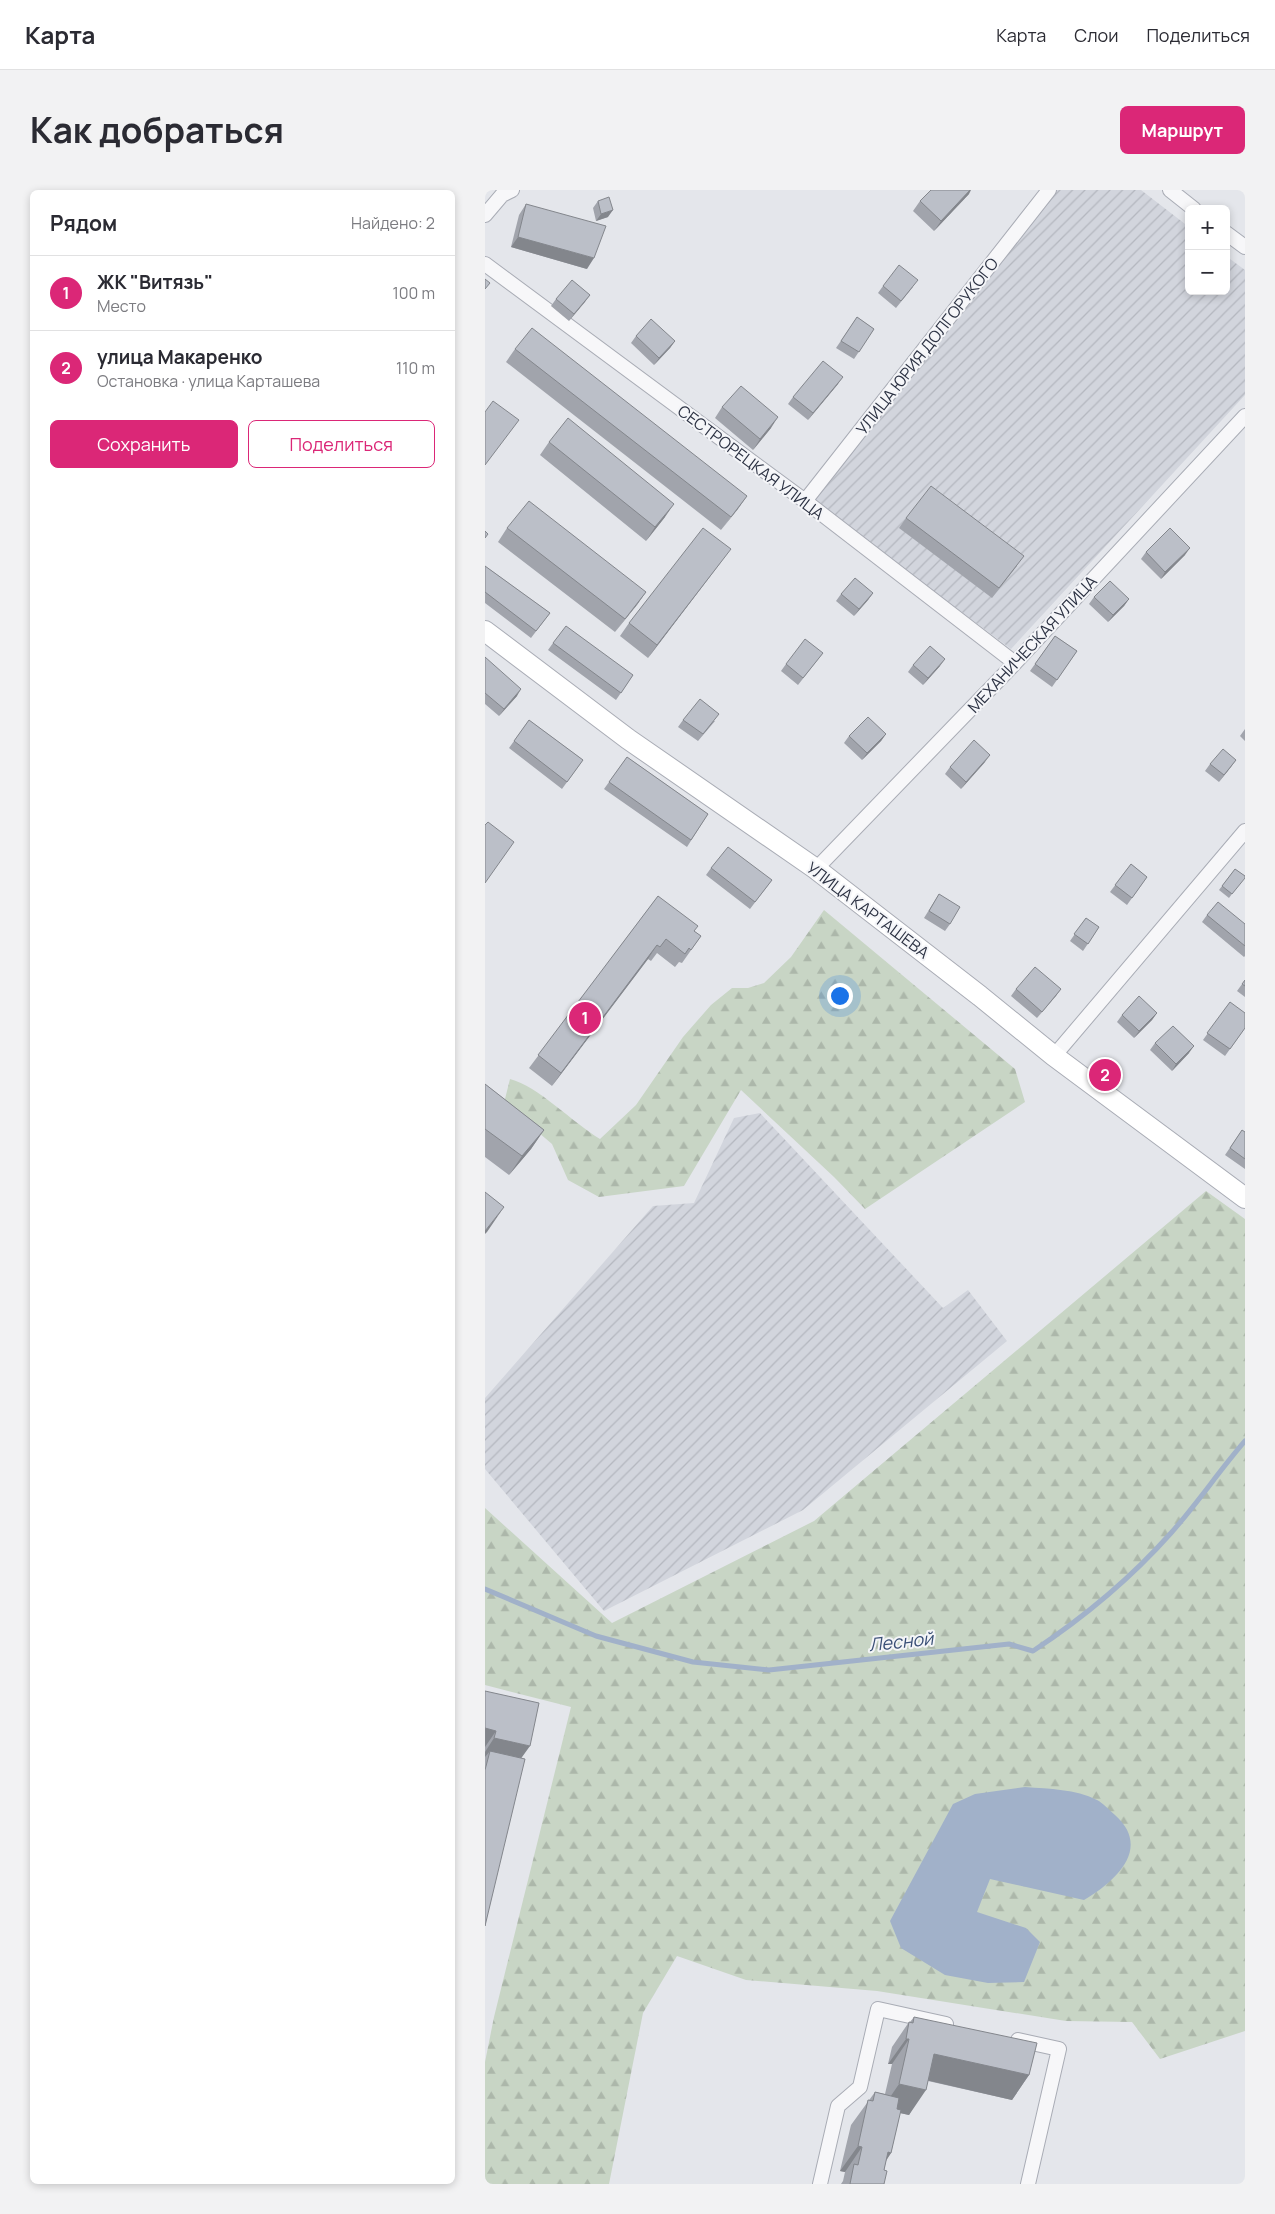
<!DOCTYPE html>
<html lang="ru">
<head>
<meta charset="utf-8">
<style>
  body { margin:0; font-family:Manrope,sans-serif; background:#f2f2f3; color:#2b2b33 }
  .controls { position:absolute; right:15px; top:15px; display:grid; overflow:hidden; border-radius:8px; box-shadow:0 2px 8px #0003 }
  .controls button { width:45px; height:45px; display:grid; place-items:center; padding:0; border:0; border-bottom:1px solid #e1e1e2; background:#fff; color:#2b2b33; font:25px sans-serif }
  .you { position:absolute; left:354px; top:805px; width:18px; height:18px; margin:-12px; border:4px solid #fff; border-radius:50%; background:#1a73e8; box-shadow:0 0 0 8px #1a73e833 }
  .badge { display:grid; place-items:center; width:32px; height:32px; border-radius:50%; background:#db2777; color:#fff; font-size:16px; font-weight:700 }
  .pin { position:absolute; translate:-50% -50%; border:2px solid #fff; box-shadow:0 1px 5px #0006 }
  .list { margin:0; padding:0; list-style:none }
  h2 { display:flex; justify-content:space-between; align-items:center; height:65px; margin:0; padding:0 20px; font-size:21px }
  h2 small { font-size:16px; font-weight:400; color:#7c7c81 }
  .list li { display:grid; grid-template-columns:32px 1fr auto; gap:15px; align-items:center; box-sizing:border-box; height:75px; padding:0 20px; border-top:1px solid #e1e1e2 }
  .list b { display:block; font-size:19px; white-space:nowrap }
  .list p { margin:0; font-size:16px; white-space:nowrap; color:#7c7c81 }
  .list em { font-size:16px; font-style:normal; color:#7c7c81 }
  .actions { display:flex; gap:10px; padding:15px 20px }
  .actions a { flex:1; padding:11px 0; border:1px solid #db2777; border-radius:8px; text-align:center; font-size:18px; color:#db2777 }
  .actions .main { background:#db2777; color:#fff }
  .map { position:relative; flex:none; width:760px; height:1994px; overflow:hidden; border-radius:8px }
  header { display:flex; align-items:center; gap:30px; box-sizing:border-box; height:70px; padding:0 25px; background:#fff; border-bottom:1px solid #e1e1e2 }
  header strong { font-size:24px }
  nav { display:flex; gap:28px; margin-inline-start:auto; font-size:18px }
  .intro { display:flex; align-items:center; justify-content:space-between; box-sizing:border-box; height:120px; padding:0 30px }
  h1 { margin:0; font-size:35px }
  .button { padding:12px 22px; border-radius:8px; background:#db2777; color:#fff; font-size:18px; font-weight:700 }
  main { display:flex; gap:30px; padding:0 30px }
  aside { flex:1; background:#fff; border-radius:8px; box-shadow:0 2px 8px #0003 }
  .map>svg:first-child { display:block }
</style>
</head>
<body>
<header>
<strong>Карта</strong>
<nav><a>Карта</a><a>Слои</a><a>Поделиться</a></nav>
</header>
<div class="intro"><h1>Как добраться</h1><a class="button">Маршрут</a></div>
<main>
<aside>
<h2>Рядом<small>Найдено: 2</small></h2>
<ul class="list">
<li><span class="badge">1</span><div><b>ЖК &quot;Витязь&quot;</b><p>Место</p></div><em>100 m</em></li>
<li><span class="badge">2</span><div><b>улица Макаренко</b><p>Остановка · улица Карташева</p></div><em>110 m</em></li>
</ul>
<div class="actions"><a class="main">Сохранить</a><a>Поделиться</a></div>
</aside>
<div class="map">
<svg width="760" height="1994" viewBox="0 0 760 1994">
  <defs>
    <pattern id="industrial-furrows" width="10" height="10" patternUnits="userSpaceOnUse" patternTransform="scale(1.25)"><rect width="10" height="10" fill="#d2d5dd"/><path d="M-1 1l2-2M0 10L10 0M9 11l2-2" fill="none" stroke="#b4b7bf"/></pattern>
    <pattern id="forest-firs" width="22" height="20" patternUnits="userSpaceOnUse" patternTransform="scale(1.25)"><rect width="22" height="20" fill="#c8d5c5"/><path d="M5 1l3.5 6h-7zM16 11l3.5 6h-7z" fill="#acb7aa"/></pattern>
  </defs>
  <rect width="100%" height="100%" fill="#e4e6eb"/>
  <path fill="url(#industrial-furrows)" d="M569 0H656L704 37V101H741V66L760 80V205L526 459 326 309Z
    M275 923 458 1118 483 1100 522 1151 318 1320 119 1421 0 1279V1208L168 1016 209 1013 249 928Z"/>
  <path fill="url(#forest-firs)" d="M339 720 530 879 540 912 380 1019 349 987 256 900 199 996 114 1007 83 990 67 954 19 913 25 889C53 896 88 933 115 949L151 915 198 847 226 815 247 798H263L279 793 306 767Z
    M721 1001 760 1029V1841L675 1869 647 1832 581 1831 392 1801 261 1790 192 1766 158 1823 124 1994H0V1872L9 1827 86 1517 0 1495V1318L127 1433 329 1331Z"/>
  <path fill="#a1b1c9" d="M540 1597C565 1599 590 1599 612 1610 618 1613 624 1620 630 1625 667 1658 631 1691 599 1710L505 1689 492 1722 541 1738 555 1752 539 1792 503 1793 460 1785 416 1758 405 1731 468 1614 490 1604Z"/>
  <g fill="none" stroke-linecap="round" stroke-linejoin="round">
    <path stroke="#a1b1c9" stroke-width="5" d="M0 1399 111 1446 208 1472 284 1480 524 1454 548 1461C598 1428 646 1388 686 1343 712 1314 734 1281 760 1251"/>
    <defs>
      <path id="street" d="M685 0 709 19
        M0 25 17 5 27 0
        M741 43 760 57
        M0 74 320 311 530 473
        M320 311 564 0
        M331 679 530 473 760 226
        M569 866 760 641
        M533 1850 574 1859 543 1994
        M335 1994 353 1916 375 1897 393 1819 461 1834"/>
      <path id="secondary" d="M0 441 143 549 331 679 495 806 569 866 760 1008"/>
    </defs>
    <use href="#street" stroke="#a9acb5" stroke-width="16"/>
    <use href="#secondary" stroke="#a9acb5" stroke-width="22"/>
    <use href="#street" stroke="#f7f7f9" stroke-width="14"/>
    <use href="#secondary" stroke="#fff" stroke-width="20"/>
  </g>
  <path fill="#a1a4ac" d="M484 4 449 41 428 21 435 11Z
    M113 11 123 27 111 31 108 18Z
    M41 14 102 79 26 57 34 25Z
    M398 96 428 97 411 118 393 103Z
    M105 105 84 131 66 116 71 109Z
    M372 127 389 139 369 169 351 158Z
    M151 146 190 151 185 158 169 175 146 153Z
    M30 159 262 306 236 340 21 172Z
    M353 194 323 230 303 214 308 207Z
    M237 217 286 238 268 260 230 228Z
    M64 252 180 327 161 351 55 265Z
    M421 328 532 376 507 408 414 338Z
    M22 338 161 402 130 442 13 352Z
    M661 362 700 365 676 389 656 369Z
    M236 372 163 468 135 446 144 433Z
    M0 376 65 423 46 448 0 413Z
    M388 403 383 410 369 426 351 411 356 404Z
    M609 407 644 409 639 416 623 432 604 414Z
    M570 446 592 461 567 497 545 481Z
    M68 453 148 485 131 510 63 460Z
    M338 463 313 495 296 481 301 474Z
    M0 467 32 506 14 526 0 514Z
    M428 475 455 476 438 495 423 482Z
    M44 530 98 570 77 599 24 558Z
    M198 530 230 531 213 551 193 537Z
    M760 539V551L755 546Z
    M401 544 396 551 377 570 359 553 364 546Z
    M142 567 223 624 202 657 119 599Z
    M751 570 734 592 720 581 725 574Z
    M500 572 476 599 460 584 465 577Z
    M646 674 662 687 642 715 625 702Z
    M226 678 287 690 265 719 221 685Z
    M750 679 760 686 744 708 734 700Z
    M454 704 465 734 460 741 439 728Z
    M173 706 209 741 216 746 197 773 194 772 190 777 172 763 166 771 163 769 67 896 44 878Z
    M722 725 760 734V766L759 767 717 732Z
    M601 728 614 737 598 761 585 751Z
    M760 790V807L752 801Z
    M531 799H576L552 828 526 806Z
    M745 812 760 838 740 866 718 850Z
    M672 823 667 830 649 848 632 832 637 825Z
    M670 853 704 863 687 881 665 860Z
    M0 894 59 940 46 959 24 985 0 967Z
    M757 940 760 942V979L740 965Z
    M0 1501 36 1568 0 1736Z
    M429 1827 544 1885 527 1910 443 1891 424 1925 415 1923 406 1963 401 1971 399 1980V1994H356L358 1991 360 1982 355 1981 366 1935 390 1902 400 1904 407 1874H403L407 1857 424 1832H425Z"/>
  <path fill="#83868c" d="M485 0H486L484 4 449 41 456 31Z
    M128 20 123 27 111 31 116 24Z
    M33 47 109 68 102 79 26 57Z
    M105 105 100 112 84 131 89 124Z
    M190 151 185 158 169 175 174 168Z
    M358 187 353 194 323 230 328 223Z
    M293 227 286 238 268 260 275 249Z
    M262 306 253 319 236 340 246 327Z
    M189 314 180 327 161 351 170 337Z
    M705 358 700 365 676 389 680 382Z
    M246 359 236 372 163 468 172 455Z
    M161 402 152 415 130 442 140 429Z
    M388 403 383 410 369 426 374 419Z
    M644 409 639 416 623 432 628 425Z
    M460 469 455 476 438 495 443 488Z
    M36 499 32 506 14 526 19 519Z
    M401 544 396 551 377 570 382 563Z
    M505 565 500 572 476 599 481 592Z
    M751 570 746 577 734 592 739 585Z
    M172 755 163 769 67 896 76 883Z
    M576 799 571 806 552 828 557 822Z
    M672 823 667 830 649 848 654 841Z
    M709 856 704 863 687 881 691 874Z
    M59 940 46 959 24 985 37 966Z
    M19 1017 2 1042 0 1044V1041Z
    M0 1538 11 1541 0 1557Z
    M9 1548 45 1556 27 1581 5 1561 0 1567V1562Z
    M421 1849H424L407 1874H403Z
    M449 1864 544 1885 527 1910 432 1888Z
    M414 1894 441 1900 424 1925 397 1919Z
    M373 1956 377 1957 360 1982 355 1981Z
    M403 1962 406 1963 389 1988Z"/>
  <path fill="#bbbfc8" stroke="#83868c" d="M446 0H485L456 31 435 11Z
    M124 7 128 20 116 24 113 11Z
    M41 14 121 36 109 68 33 47Z
    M414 75 433 90 416 111 398 96Z
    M0 89 5 93 0 99Z
    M87 90 105 105 89 124 71 109Z
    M372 127 389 139 374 162 356 151Z
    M166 129 190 151 174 168 151 146Z
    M47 138 262 306 246 327 30 159Z
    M338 171 358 187 328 223 308 207Z
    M256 196 293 227 275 249 237 217Z
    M8 211 34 230 0 275V222Z
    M83 228 189 314 170 337 64 252Z
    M446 296 539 366 514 398 421 328Z
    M44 311 161 402 140 429 22 338Z
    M218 338 246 359 172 455 144 433Z
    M685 338 705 358 680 382 661 362Z
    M0 341 3 344 0 348Z
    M0 376 65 423 51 441 0 402Z
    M370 388 388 403 374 419 356 404Z
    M625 391 644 409 628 425 609 407Z
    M81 436 148 485 136 503 68 453Z
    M570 446 592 461 572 490 550 474Z
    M320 449 338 463 318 488 301 474Z
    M445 456 460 469 443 488 428 475Z
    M0 467 36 499 19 519 0 503Z
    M215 509 234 524 218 544 198 530Z
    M383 527 401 544 382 563 364 546Z
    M44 530 98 570 82 592 29 551Z
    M489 550 505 565 481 592 465 577Z
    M738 559 751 570 739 585 725 574Z
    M142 567 223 624 206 650 124 592Z
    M3 632 29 652 0 693V635Z
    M243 657 287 690 270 712 226 678Z
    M646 674 662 687 647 708 630 695Z
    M750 679 760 686V688L747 704 737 696Z
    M454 704 475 717 465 734 444 721Z
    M173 706 213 736 209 741 216 746 206 760 204 758 200 764 181 749 175 757 172 755 76 883 53 865Z
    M733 712 760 734V756L722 725Z
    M601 728 614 737 603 754 589 744Z
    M550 777 576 799 557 822 531 799Z
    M760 790V796L757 794Z
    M654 806 672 823 654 841 637 825Z
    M745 812 760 823V838L745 859 722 843Z
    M688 836 709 856 691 874 670 853Z
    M0 894 59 940 37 966 0 939Z
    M757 940 760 942V969L745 958Z
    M0 1002 19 1017 0 1041Z
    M0 1501 54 1513 45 1556 9 1548 11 1541 0 1538Z
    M5 1561 40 1569 0 1736V1580Z
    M429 1827 552 1853 544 1885 449 1864 441 1900 414 1894 424 1849H421L424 1832 428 1833Z
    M390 1902 414 1908 412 1919 416 1920 406 1963 403 1962 399 1980 402 1981 399 1994H365L369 1974 373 1975 377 1957 373 1956 383 1910 388 1911Z"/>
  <g text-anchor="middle" stroke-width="4" stroke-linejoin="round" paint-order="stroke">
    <g font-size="16" fill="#2c3243" stroke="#f4f5f8">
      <text transform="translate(442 156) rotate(-52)" y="6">УЛИЦА ЮРИЯ ДОЛГОРУКОГО</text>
      <text transform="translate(266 272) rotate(37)" y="6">СЕСТРОРЕЦКАЯ УЛИЦА</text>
      <text transform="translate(547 454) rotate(-47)" y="6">МЕХАНИЧЕСКАЯ УЛИЦА</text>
      <text transform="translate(383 720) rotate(37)" y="6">УЛИЦА КАРТАШЕВА</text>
    </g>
    <g font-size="18" font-style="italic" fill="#384e75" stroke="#f4f5f8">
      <text transform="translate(416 1452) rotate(-6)" y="6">Лесной</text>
    </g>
  </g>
</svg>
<div class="controls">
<button>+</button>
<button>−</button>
</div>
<div class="you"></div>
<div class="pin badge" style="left:100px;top:828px">1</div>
<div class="pin badge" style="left:620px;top:885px">2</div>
</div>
</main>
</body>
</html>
